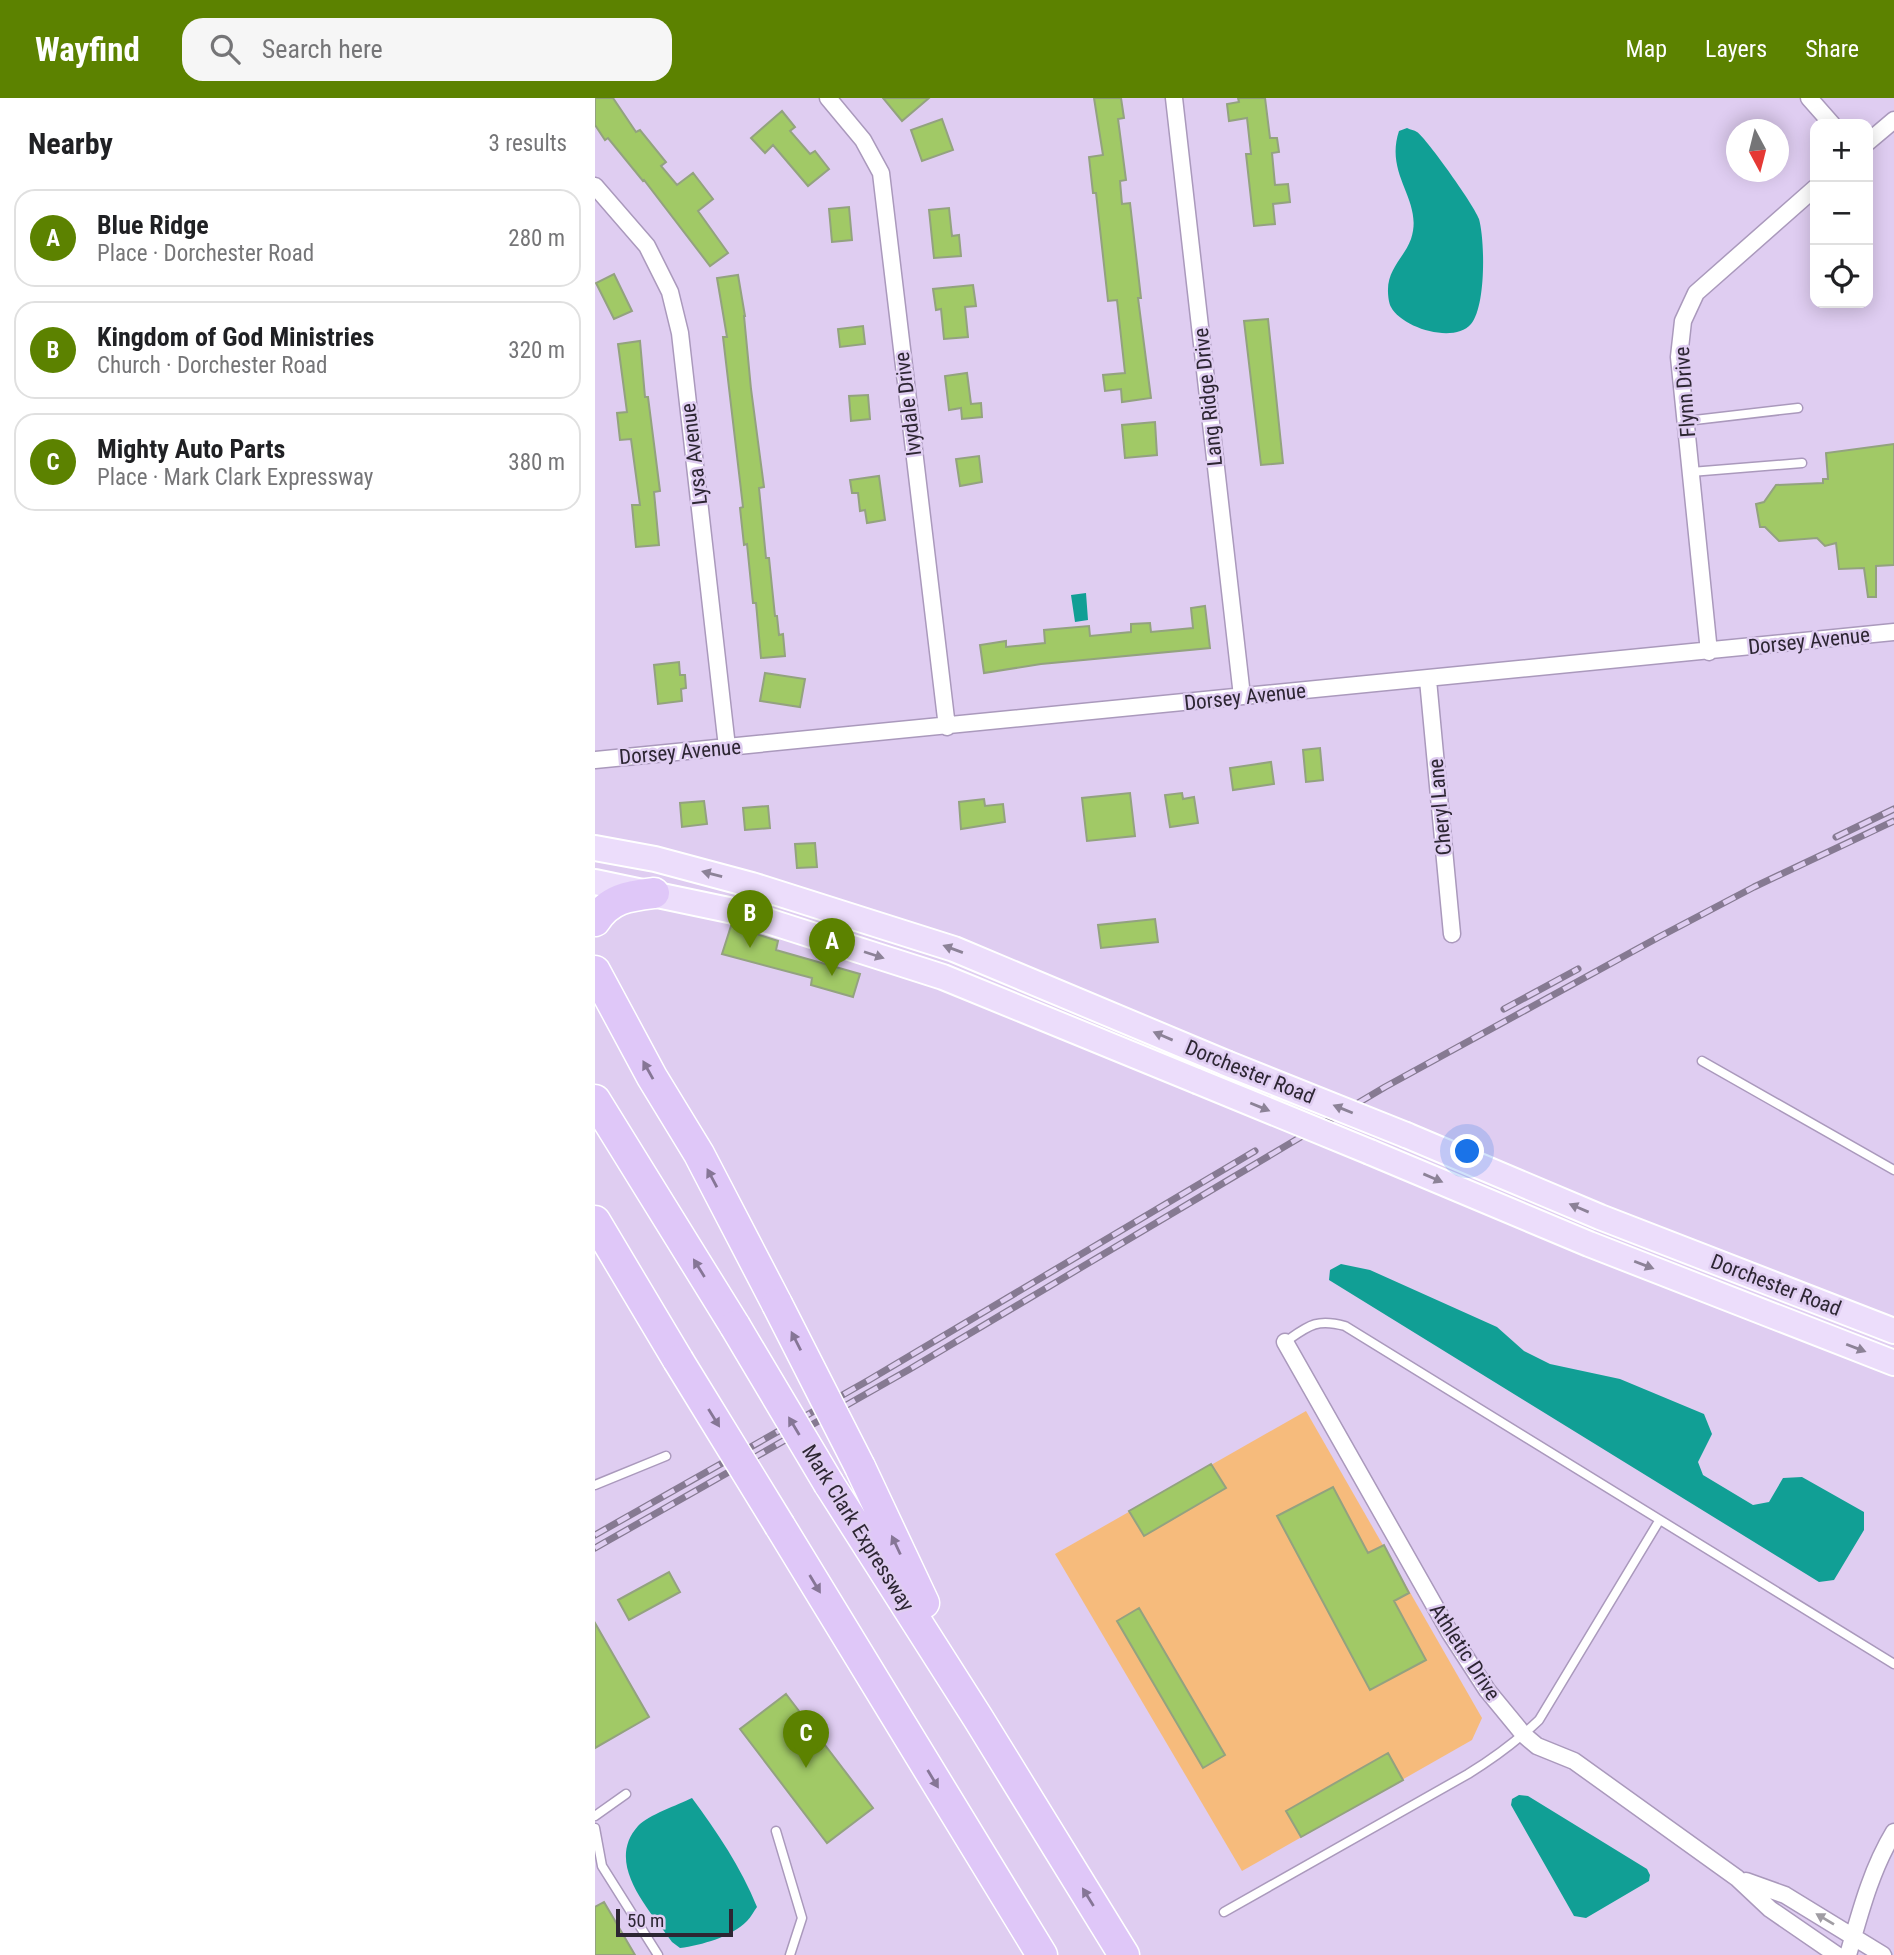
<!DOCTYPE html>
<html lang="en">
<head>
<meta charset="utf-8">
<style>
  body { margin:0; font-family:"Roboto Condensed",sans-serif; background:#f6f6f6; color:#202124 }
  .controls { position:absolute; right:21px; top:21px; display:grid; overflow:hidden; border-radius:14px; box-shadow:0 4px 18px #0003 }
  .controls button { width:63px; height:63px; display:grid; place-items:center; padding:0; border:0; border-bottom:2px solid #e0e0e0; background:#fff; color:#202124; font:35px sans-serif }
  .compass { position:absolute; left:1131px; top:21px; width:63px; height:63px; border-radius:50%; background:#fff; box-shadow:0 4px 18px #0003; rotate:173deg }
  .scale { position:absolute; left:21px; bottom:18px; width:117px; box-sizing:border-box; padding-left:7px; border:4px solid #2d2633; border-top:0; font-size:19px; line-height:24px; white-space:nowrap; color:#2d2633; -webkit-text-stroke:5px #dfcdf1; paint-order:stroke }
  .you { position:absolute; left:873px; top:1054px; width:24px; height:24px; margin:-18px; border:5px solid #fff; border-radius:50%; background:#1a73e8; box-shadow:0 0 0 10px #1a73e833 }
  .badge { display:grid; place-items:center; width:46px; height:46px; border-radius:50%; background:#5c8200; color:#fff; font-size:23px; font-weight:700 }
  .pin { position:absolute; translate:-50% -58px; filter:drop-shadow(0 2px 4px #0008) }
  .pin::after { content:''; position:absolute; top:37px; width:24px; height:21px; background:inherit; clip-path:polygon(0 0,100% 0,50% 100%) }
  .list { margin:0; padding:0; list-style:none }
  h2 { display:flex; justify-content:space-between; align-items:center; height:91px; margin:0; padding:0 28px; font-size:30px }
  h2 small { font-size:23px; font-weight:400; color:#757577 }
  .list li { display:grid; grid-template-columns:46px 1fr auto; gap:21px; align-items:center; box-sizing:border-box; height:98px; margin:0 14px 14px; padding:0 14px; border:2px solid #e0e0e0; border-radius:21px }
  .list b { display:block; font-size:26px; white-space:nowrap }
  .list p { margin:0; font-size:23px; white-space:nowrap; color:#757577 }
  .list em { font-size:23px; font-style:normal; color:#757577 }
  .icon { flex:none; width:38px; height:38px; fill:none; stroke:currentColor; stroke-width:2; stroke-linecap:round; stroke-linejoin:round }
  .map { position:relative; flex:none; width:1299px; height:1857px; overflow:hidden }
  header { display:flex; align-items:center; gap:42px; box-sizing:border-box; height:98px; padding:0 35px; background:#5c8200; color:#fff }
  header strong { font-size:33px }
  nav { display:flex; gap:38px; margin-inline-start:auto; font-size:24px }
  .search { width:490px; height:63px; background:#f6f6f6; display:flex; align-items:center; gap:18px; box-sizing:border-box; padding:0 24px; border-radius:21px; color:#757577; font-size:26px }
  main { display:flex }
  aside { flex:1; background:#fff }
  .map>svg:first-child { display:block }
</style>
</head>
<body>
<header>
<strong>Wayfind</strong>
<div class="search"><svg class="icon" aria-label="search" viewBox="0 0 24 24"><circle cx="10" cy="10" r="6"/><path d="M15 15l6 6"/></svg>Search here</div>
<nav><a>Map</a><a>Layers</a><a>Share</a></nav>
</header>
<main>
<aside>
<h2>Nearby<small>3 results</small></h2>
<ul class="list">
<li><span class="badge">A</span><div><b>Blue Ridge</b><p>Place · Dorchester Road</p></div><em>280 m</em></li>
<li><span class="badge">B</span><div><b>Kingdom of God Ministries</b><p>Church · Dorchester Road</p></div><em>320 m</em></li>
<li><span class="badge">C</span><div><b>Mighty Auto Parts</b><p>Place · Mark Clark Expressway</p></div><em>380 m</em></li>
</ul>
</aside>
<div class="map">
<svg width="1299" height="1857" viewBox="0 0 1299 1857">
  <rect width="100%" height="100%" fill="#dfcdf1"/>
  <path fill="#f6bb7c" d="M711 1313 887 1620 877 1642 647 1773 460 1456Z"/>
  <path fill="#119f95" d="M812 30C816 32 819 32 822 34 832 41 881 110 884 121 890 143 891 208 876 226 859 246 807 230 796 209 794 206 793 198 793 194 792 171 809 160 816 141 829 102 789 78 804 33Z
    M491 495 493 522 480 524 476 497Z
    M746 1166 775 1172 902 1229 929 1253 955 1266 1025 1281 1109 1316 1117 1336 1103 1364 1108 1377 1158 1407 1174 1404 1188 1380 1207 1379 1269 1414V1432L1239 1482 1224 1484 734 1182 735 1172Z
    M924 1697 933 1698 1052 1771 1055 1777 1054 1783 991 1820 979 1818 916 1707 917 1701Z
    M97 1700C122 1734 146 1769 162 1809 159 1813 156 1819 152 1823 136 1839 107 1847 85 1850L77 1844C55 1812 9 1766 43 1728 53 1717 83 1707 97 1700Z"/>
  <path fill="#a1c966" stroke="#93a27f" stroke-width="2" d="M0 0H18L41 34 45 32 71 64 66 68 82 87 98 75 118 101 103 113 133 155 115 168 49 82 48 83 13 40 10 42 0 27Z
    M288 0H334L307 23Z
    M499 0H526L529 20 523 21 531 82 525 83 527 106 535 105 546 200H543L556 300 527 304 526 291 510 293 508 277 530 275 522 202 513 203 501 95H498L494 59 508 57Z
    M643 0H670L675 40H682L684 54 677 55 680 87 693 86 695 104 678 106 680 126 659 128 651 56H656L652 20 634 23 632 6 644 4Z
    M187 13 200 29 195 33 215 56 220 53 234 71 213 88 178 47 170 55 156 40Z
    M347 21 358 52 327 63 316 32Z
    M254 109 257 142 237 144 234 111Z
    M354 110 357 138 364 137 366 158 339 160 334 112Z
    M19 176 37 213 19 221 1 185Z
    M143 177 150 218H149L156 291 169 389 164 390 171 460H174L180 518H182L184 537 188 536 190 558 166 560 161 505H158L152 446 149 447 145 410 148 409 128 239H132L122 180Z
    M378 187 381 208 370 209 373 239 349 241 346 211 341 212 338 191Z
    M673 221 688 365 666 367 649 223Z
    M268 228 270 246 245 249 243 231Z
    M45 243 50 299H53L65 393 59 394 64 447 41 449 37 407H45L36 341 25 342 22 315 32 314 23 246Z
    M372 275 376 306 386 305 387 319 367 321 366 310 354 312 350 278Z
    M273 297 275 321 256 323 254 298Z
    M560 324 562 357 530 360 527 327Z
    M1299 346V467L1281 468V499H1273L1269 470 1244 471 1241 445 1230 448 1222 440 1184 443 1170 429H1165L1161 406 1169 404 1181 387 1228 385V381H1233L1231 355Z
    M384 358 387 384 365 388 361 361Z
    M284 378 290 422 272 425 270 412 265 413 263 395H257L255 382Z
    M610 508 615 550 446 566 389 575 385 547 411 543V549L450 545 449 532 494 528 495 538 536 534V526L555 525 556 534 598 530 596 510Z
    M84 564 85 577H90L91 590 86 591 87 603 63 606 59 567Z
    M170 575 210 581 205 609 165 603Z
    M725 650 728 682 711 684 708 652Z
    M676 664 679 686 638 692 635 670Z
    M535 695 540 738 492 743 487 700Z
    M587 695 588 701 599 699 603 725 575 729 570 697Z
    M389 701 390 708 408 706 410 724 366 731 364 704Z
    M109 703 112 726 87 729 85 705Z
    M173 708 175 730 150 732 148 710Z
    M220 745 222 769 202 770 200 746Z
    M560 821 563 844 506 850 503 827Z
    M136 828 183 843 181 852 265 876 258 899 216 887 217 880 127 856Z
    M616 1366 631 1390 549 1438 534 1413Z
    M738 1389 773 1455 789 1447 814 1495 799 1503 831 1562 775 1592 682 1418Z
    M74 1474 85 1494 34 1522 23 1502Z
    M544 1510 630 1657 608 1670 522 1523Z
    M0 1525 54 1619 0 1650Z
    M191 1596 278 1710 232 1745 145 1631Z
    M793 1655 808 1682 706 1739 691 1713Z
    M9 1804 40 1857H0V1809Z"/>
  <g fill="none" stroke-linecap="round" stroke-linejoin="round">
    <defs>
      <path id="lane" d="M1091 323 1203 310
        M1096 374 1207 365
        M1107 963 1299 1072
        M690 1244C713 1228 721 1220 750 1228L1299 1566
        M0 1387 71 1358
        M0 1718 31 1696
        M0 1730 7 1768 63 1857
        M181 1733 207 1820 195 1857
        M629 1814 873 1676C899 1660 922 1643 944 1622L1064 1423"/>
      <path id="street" d="M233 0 268 42 286 75 352 629
        M579 0 647 598
        M1214 0 1237 26
        M1273 44 1299 22
        M0 88 52 148 75 194 85 235 132 649
        M1114 554 1084 259 1088 223 1101 195 1220 90
        M833 582 857 836
        M0 662 1299 534
        M690 1244 855 1535 892 1592 929 1637 942 1648 979 1663 1142 1780 1175 1811 1242 1857
        M1151 1783 1190 1797 1288 1857
        M1253 1857C1265 1815 1276 1772 1299 1734"/>
      <path id="primary" d="M0 750 60 761 157 787 359 851 631 965
        M0 784 148 815 348 879 602 983
        M811 1037 1005 1119 1299 1233
        M775 1054 994 1146 1299 1265"/>
      <path id="highway" d="M0 823C15 800 34 798 59 795
        M0 873 57 979 104 1056 182 1206
        M0 1002 140 1228
        M0 1123 83 1262
        M265 1369 329 1505
        M234 1386 383 1620 529 1857
        M185 1428 447 1857"/>
    </defs>
    <use href="#lane" stroke="#aa99bc" stroke-width="11"/>
    <use href="#street" stroke="#aa99bc" stroke-width="19"/>
    <use href="#primary" stroke="#fff" stroke-width="28"/>
    <use href="#highway" stroke="#fff" stroke-width="33"/>
    <use href="#lane" stroke="#fff" stroke-width="8"/>
    <use href="#street" stroke="#fff" stroke-width="16"/>
    <use href="#primary" stroke="#ecddfb" stroke-width="24"/>
    <use href="#highway" stroke="#dfc7f8" stroke-width="30"/>
    <defs>
      <path id="rail" d="M1241 739 1299 711
        M909 911 983 871
        M0 1437 274 1282 660 1053
        M0 1450 315 1271 790 989 1064 839 1159 789 1299 723"/>
    </defs>
    <use href="#rail" stroke="#867a92" stroke-width="7"/>
    <use href="#rail" stroke="#dfcdf1" stroke-width="4.5" stroke-dasharray="13" stroke-linecap="butt"/>
    <defs>
      <path id="primary-bridge" d="M631 965 811 1037
        M602 983 775 1054"/>
      <path id="highway-bridge" d="M182 1206 265 1369
        M140 1228 234 1386
        M83 1262 185 1428"/>
    </defs>
    <use href="#primary-bridge" stroke="#fff" stroke-width="28" stroke-linecap="butt"/>
    <use href="#highway-bridge" stroke="#fff" stroke-width="33" stroke-linecap="butt"/>
    <use href="#primary-bridge" stroke="#ecddfb" stroke-width="24"/>
    <use href="#highway-bridge" stroke="#dfc7f8" stroke-width="30"/>
  </g>
  <defs><path id="oneway-solid" d="M-6-.8H1V-3.2L6.5 0L1 3.2V.8H-6Z" transform="scale(1.75)"/></defs>
  <g fill="#8c8297">
    <use href="#oneway-solid" transform="translate(117 776) rotate(-165)"/>
    <use href="#oneway-solid" transform="translate(358 851) rotate(-160)"/>
    <use href="#oneway-solid" transform="translate(279 857) rotate(18)"/>
    <use href="#oneway-solid" transform="translate(568 938) rotate(-157)"/>
    <use href="#oneway-solid" transform="translate(665 1009) rotate(22)"/>
    <use href="#oneway-solid" transform="translate(748 1011) rotate(-158)"/>
    <use href="#oneway-solid" transform="translate(838 1080) rotate(23)"/>
    <use href="#oneway-solid" transform="translate(984 1110) rotate(-157)"/>
    <use href="#oneway-solid" transform="translate(1049 1167) rotate(21)"/>
    <use href="#oneway-solid" transform="translate(1261 1250) rotate(21)"/>
  </g>
  <g fill="#867696">
    <use href="#oneway-solid" transform="translate(53 972) rotate(-119)"/>
    <use href="#oneway-solid" transform="translate(117 1080) rotate(-118)"/>
    <use href="#oneway-solid" transform="translate(104 1170) rotate(-122)"/>
    <use href="#oneway-solid" transform="translate(201 1243) rotate(-117)"/>
    <use href="#oneway-solid" transform="translate(119 1320) rotate(58)"/>
    <use href="#oneway-solid" transform="translate(199 1328) rotate(-121)"/>
    <use href="#oneway-solid" transform="translate(301 1447) rotate(-115)"/>
    <use href="#oneway-solid" transform="translate(220 1486) rotate(59)"/>
    <use href="#oneway-solid" transform="translate(338 1681) rotate(59)"/>
    <use href="#oneway-solid" transform="translate(493 1799) rotate(-122)"/>
  </g>
  <use fill="#a09da3" href="#oneway-solid" transform="translate(1230 1821) rotate(-149)"/>
  <g text-anchor="middle" stroke-width="5" stroke-linejoin="round" paint-order="stroke">
    <g font-size="21" fill="#2d2633" stroke="#dfcdf1">
      <text transform="translate(1090 294) rotate(-94)" y="7">Flynn Drive</text>
      <text transform="translate(613 299) rotate(-96)" y="7">Lang Ridge Drive</text>
      <text transform="translate(313 306) rotate(-97)" y="7">Ivydale Drive</text>
      <text transform="translate(99 356) rotate(-97)" y="7">Lysa Avenue</text>
      <text transform="translate(1214 543) rotate(-6)" y="7">Dorsey Avenue</text>
      <text transform="translate(650 599) rotate(-6)" y="7">Dorsey Avenue</text>
      <text transform="translate(85 654) rotate(-5)" y="7">Dorsey Avenue</text>
      <text transform="translate(845 709) rotate(-95)" y="7">Cheryl Lane</text>
      <text transform="translate(655 974) rotate(22)" y="7">Dorchester Road</text>
      <text transform="translate(1181 1187) rotate(21)" y="7">Dorchester Road</text>
      <text transform="translate(263 1430) rotate(58)" y="7">Mark Clark Expressway</text>
      <text transform="translate(870 1554) rotate(57)" y="7">Athletic Drive</text>
    </g>
  </g>
</svg>
<div class="controls">
<button>+</button>
<button>−</button>
<button><svg class="icon" aria-label="locate" viewBox="0 0 24 24"><circle cx="12" cy="12" r="6"/><path d="M12 2v4M12 18v4M2 12h4M18 12h4"/></svg></button>
</div>
<svg class="compass" viewBox="-18 -18 36 36"><path d="M0-13l5 13h-10z" fill="#e53935"/><path d="M0 13l5-13h-10z" fill="#757577"/></svg>
<div class="scale">50 m</div>
<div class="you"></div>
<div class="pin badge" style="left:237px;top:878px">A</div>
<div class="pin badge" style="left:155px;top:850px">B</div>
<div class="pin badge" style="left:211px;top:1670px">C</div>
</div>
</main>
</body>
</html>
